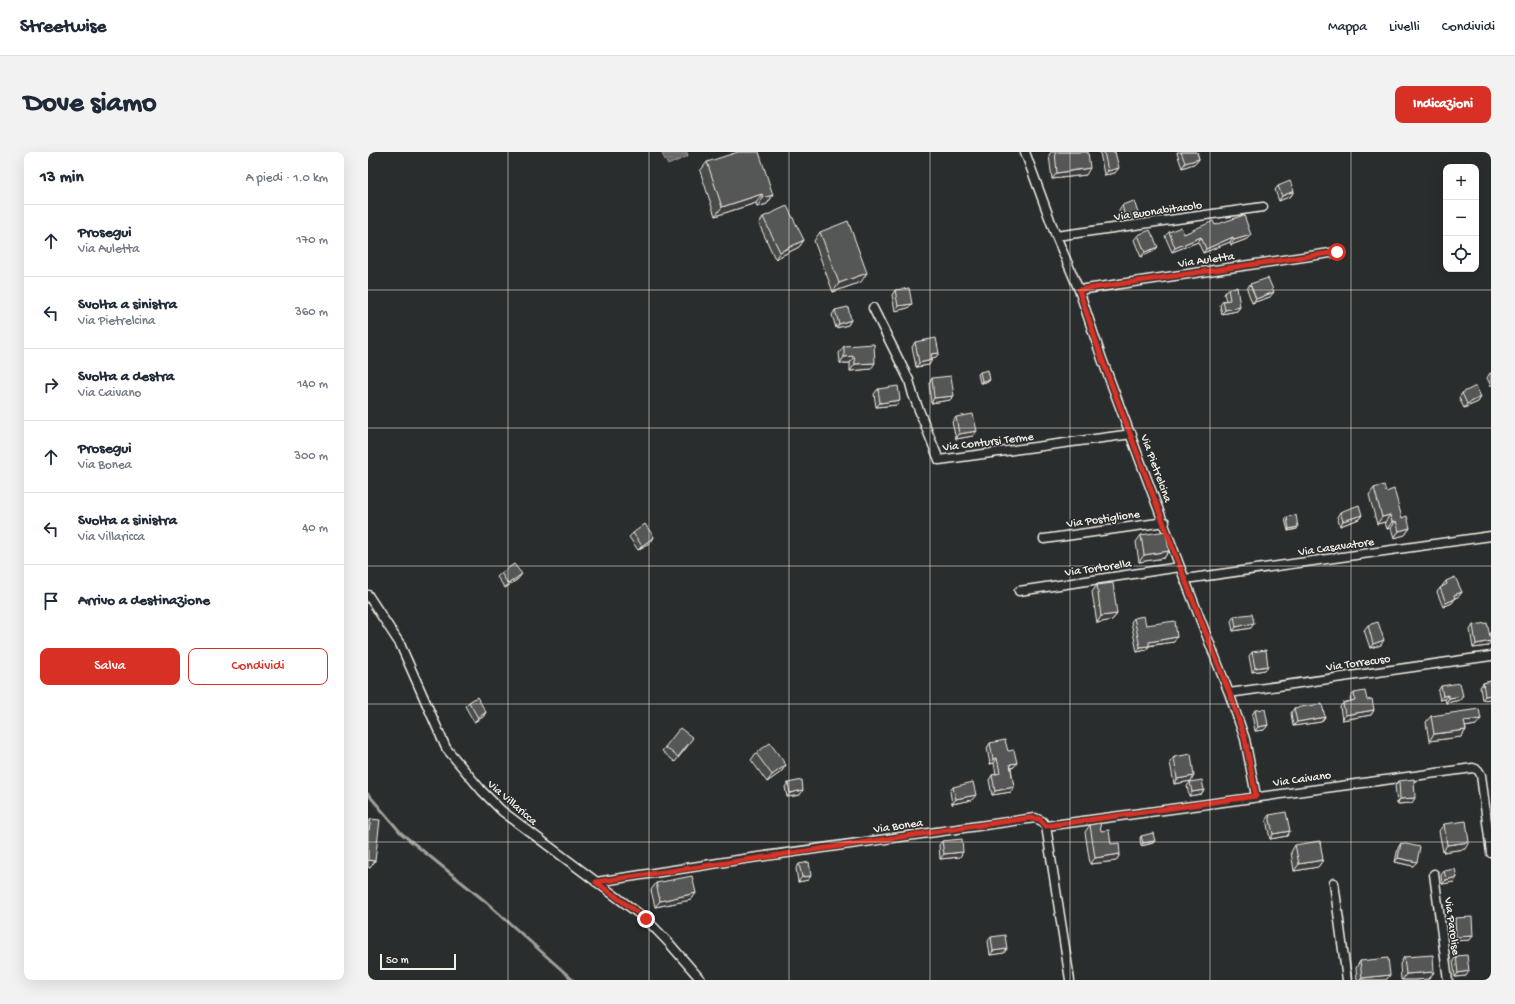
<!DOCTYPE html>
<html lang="it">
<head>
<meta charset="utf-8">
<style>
  body { margin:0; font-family:"Gochi Hand",sans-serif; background:#f2f2f3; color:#1f2937 }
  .controls { position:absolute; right:12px; top:12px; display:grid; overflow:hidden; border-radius:8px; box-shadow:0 4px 16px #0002 }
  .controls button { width:36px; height:36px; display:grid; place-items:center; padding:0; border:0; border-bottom:1px solid #e0e1e3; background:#fff; color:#1f2937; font:20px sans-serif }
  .scale { position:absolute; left:12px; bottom:10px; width:76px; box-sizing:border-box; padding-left:4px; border:2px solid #f4f1e8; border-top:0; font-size:11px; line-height:14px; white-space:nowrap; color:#f4f1e8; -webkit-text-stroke:3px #2a2d2e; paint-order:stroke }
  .stop { position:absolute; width:12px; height:12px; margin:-9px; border:3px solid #d93025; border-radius:50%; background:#fff }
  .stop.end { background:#d93025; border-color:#fff; box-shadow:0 1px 4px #0008 }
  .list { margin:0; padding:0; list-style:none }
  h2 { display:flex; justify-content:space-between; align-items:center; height:52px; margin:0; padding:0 16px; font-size:17px }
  h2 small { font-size:13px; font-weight:400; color:#747a83 }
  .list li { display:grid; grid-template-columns:26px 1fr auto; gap:12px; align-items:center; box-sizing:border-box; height:72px; padding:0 16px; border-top:1px solid #e0e1e3 }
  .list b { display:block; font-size:15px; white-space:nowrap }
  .list p { margin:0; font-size:13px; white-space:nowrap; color:#747a83 }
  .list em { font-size:13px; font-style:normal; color:#747a83 }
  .actions { display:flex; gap:8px; padding:12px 16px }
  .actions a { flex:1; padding:9px 0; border:1px solid #d93025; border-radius:8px; text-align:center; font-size:14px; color:#d93025 }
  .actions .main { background:#d93025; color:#fff }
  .icon { flex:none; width:22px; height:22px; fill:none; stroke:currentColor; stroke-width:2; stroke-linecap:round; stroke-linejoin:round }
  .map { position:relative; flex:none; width:1123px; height:828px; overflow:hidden; border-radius:8px }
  header { display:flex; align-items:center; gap:24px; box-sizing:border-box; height:56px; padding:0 20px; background:#fff; border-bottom:1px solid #e0e1e3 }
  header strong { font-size:19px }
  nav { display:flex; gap:22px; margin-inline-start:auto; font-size:14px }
  .intro { display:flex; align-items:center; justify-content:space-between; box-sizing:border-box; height:96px; padding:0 24px }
  h1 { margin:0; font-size:28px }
  .button { padding:10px 18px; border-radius:8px; background:#d93025; color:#fff; font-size:14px; font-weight:700 }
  main { display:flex; gap:24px; padding:0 24px }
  aside { flex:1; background:#fff; border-radius:8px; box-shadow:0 4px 16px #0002 }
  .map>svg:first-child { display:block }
</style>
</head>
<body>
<header>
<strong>Streetwise</strong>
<nav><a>Mappa</a><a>Livelli</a><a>Condividi</a></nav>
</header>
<div class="intro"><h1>Dove siamo</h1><a class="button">Indicazioni</a></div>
<main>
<aside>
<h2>13 min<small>A piedi · 1.0 km</small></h2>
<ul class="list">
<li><svg class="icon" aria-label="ahead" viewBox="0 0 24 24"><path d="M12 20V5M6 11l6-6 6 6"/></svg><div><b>Prosegui</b><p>Via Auletta</p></div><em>170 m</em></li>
<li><svg class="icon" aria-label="left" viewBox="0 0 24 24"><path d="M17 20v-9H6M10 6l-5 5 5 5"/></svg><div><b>Svolta a sinistra</b><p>Via Pietrelcina</p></div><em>360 m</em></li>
<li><svg class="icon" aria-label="right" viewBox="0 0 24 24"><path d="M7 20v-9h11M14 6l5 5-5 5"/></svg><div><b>Svolta a destra</b><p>Via Caivano</p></div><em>140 m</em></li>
<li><svg class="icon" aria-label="ahead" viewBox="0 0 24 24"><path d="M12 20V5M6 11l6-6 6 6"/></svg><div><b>Prosegui</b><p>Via Bonea</p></div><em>300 m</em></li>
<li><svg class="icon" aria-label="left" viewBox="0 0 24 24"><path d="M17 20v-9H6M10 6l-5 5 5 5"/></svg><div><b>Svolta a sinistra</b><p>Via Villaricca</p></div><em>40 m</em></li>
<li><svg class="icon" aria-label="arrive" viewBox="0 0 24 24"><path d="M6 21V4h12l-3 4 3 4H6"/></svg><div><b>Arrivo a destinazione</b></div></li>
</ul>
<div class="actions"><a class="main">Salva</a><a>Condividi</a></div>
</aside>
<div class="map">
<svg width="1123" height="828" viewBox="0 0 1123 828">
  <defs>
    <pattern id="water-rules" width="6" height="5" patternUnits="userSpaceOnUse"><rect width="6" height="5" fill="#676866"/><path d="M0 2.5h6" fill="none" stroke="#7d7e7c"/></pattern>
  </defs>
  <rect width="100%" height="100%" fill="#2a2d2e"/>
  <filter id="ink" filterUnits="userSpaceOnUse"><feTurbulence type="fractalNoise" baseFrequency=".025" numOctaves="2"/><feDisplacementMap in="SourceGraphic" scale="8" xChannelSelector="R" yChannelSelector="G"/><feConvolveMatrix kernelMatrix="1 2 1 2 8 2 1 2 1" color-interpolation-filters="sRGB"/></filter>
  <g filter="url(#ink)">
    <path fill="url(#water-rules)" stroke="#9f9f9a" d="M298 0H319L320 4 300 13 294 2Z"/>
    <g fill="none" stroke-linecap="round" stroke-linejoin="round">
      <path stroke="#9f9f9a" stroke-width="3" d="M0 642 33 681 118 750 205 828"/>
      <defs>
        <path id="minor" d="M657 0 688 84 711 138 734 207 812 415 861 541 877 587 888 644
          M688 84 895 55
          M711 138 969 100
          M505 156 541 228 545 243 571 308 764 282
          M676 387 797 370
          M817 427 1123 384
          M651 439 812 415
          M0 443 32 492 78 596 114 639 134 659 278 767 301 791 333 828
          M861 541 1123 504
          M678 674 1105 616 1110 618 1113 623 1123 701
          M1066 722 1080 828
          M228 730 376 707 667 666 674 669 678 674 702 828
          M966 731 979 828"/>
      </defs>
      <use href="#minor" stroke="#f4f1e8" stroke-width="11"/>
      <use href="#minor" stroke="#2a2d2e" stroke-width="8"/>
    </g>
    <path fill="#494b4a" stroke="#f4f1e8" d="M683 0H720L718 23 684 27 681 3Z
      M732 0H747V21L736 23Z
      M809 0H829L831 7 828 11 814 16 809 1Z
      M339 10 405 43 399 52 389 55 388 51 347 64 332 19Z
      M910 34 926 39 923 44 911 49 907 38Z
      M754 53 767 65 754 69 751 58Z
      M395 65 436 88 431 95 407 107 391 72Z
      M847 73 883 83 879 87 863 93 862 90 835 101 830 90 804 100 797 84 801 80 816 82Z
      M452 80 493 130 465 140 446 89Z
      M770 83 790 95 786 99 773 105 766 88Z
      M882 132 902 145 884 151 879 137Z
      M860 137 872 155 869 159 854 162 852 153 855 149 858 148 856 142Z
      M527 138 544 152 540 156 527 159 524 143Z
      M467 158 483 168 480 173 468 176 464 163Z
      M547 190 571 201 568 205 564 206 561 213 548 215 544 195Z
      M476 194 503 217 482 219V211H472L471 201Z
      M612 220 620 230 612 231 610 222Z
      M1122 221H1123V234L1119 226Z
      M564 226 582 248 563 251 561 231Z
      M510 237 529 253 508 255 506 242Z
      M1094 241 1113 245 1110 250 1096 256 1091 246Z
      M588 265 605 284 588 287 584 270Z
      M1006 336 1018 340 1034 366 1042 376 1037 383 1026 386 1023 376 1019 377 1017 370 1009 372 1001 343Z
      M972 360 994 363 991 367 972 374 969 365Z
      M919 365 929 377 920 379 917 367Z
      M265 381 286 385 283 390 270 398 261 385Z
      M773 383 801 399 796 406 771 410 768 390Z
      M133 421 150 427 137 436 129 425Z
      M1078 429 1094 440 1091 444 1087 446 1084 451 1075 455 1069 440 1072 436 1075 434H1074Z
      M729 433 749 462 744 468 729 471 724 440Z
      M866 464 883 476 865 479 863 469Z
      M766 466 778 473 806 490 781 494 778 498 769 500 763 470Z
      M1000 473 1013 493 1002 496 996 478Z
      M1105 473 1120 494 1105 496 1102 478Z
      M884 500 897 518 884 520 881 504Z
      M1123 529V547L1114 548 1112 535 1115 531Z
      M1073 534 1095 544 1092 548 1078 551 1077 547 1072 548 1070 539Z
      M986 541 1006 558 1003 563 974 568 972 555 975 551 983 549 982 546Z
      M101 550 118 560 115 565 106 570 97 554Z
      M926 556 957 565 953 570 925 574 923 561Z
      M887 558 900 573 896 578 887 579 884 563Z
      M1063 564 1108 573 1097 575 1098 578 1093 585 1061 589 1058 570Z
      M322 591 307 610 294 599 297 595Z
      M622 591 640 599 646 615 643 616 646 635 643 640 624 643 621 628 624 623 628 622 626 611 622 612 619 596Z
      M388 601 418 613 413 620 399 630 383 608Z
      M806 605 823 629 806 632 802 610Z
      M1031 629 1044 651 1029 652 1027 633Z
      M822 630 836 638 833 642 821 644 819 634Z
      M420 631 432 643 419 645 417 635Z
      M585 635 604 648 584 652 582 639Z
      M901 663 922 679 919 684 902 687 898 667Z
      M3 667 2 716 0 715V671Z
      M1076 672 1097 697 1075 700 1071 679Z
      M722 673 733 679 743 692 752 702 748 709 722 712 717 680Z
      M773 684 785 691 773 694 772 686Z
      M574 689 592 705 572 707 571 693Z
      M1033 691 1045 714 1027 710 1030 696Z
      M927 693 955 708 950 715 926 719 923 700Z
      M431 712 440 728 430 730 428 716Z
      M1076 719 1089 725 1086 730 1074 732 1073 723Z
      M288 731 328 741 323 748 287 755 283 738Z
      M1087 766 1102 788 1085 789 1084 770Z
      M623 785 636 801 622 803 620 789Z
      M1088 804 1098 824 1087 825 1085 809Z
      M1036 805 1066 820 1061 827 1047 828H1033L1032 812Z
      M992 809 1022 823 1018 828H989L988 816Z"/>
    <path fill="#3c3d3c" stroke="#f4f1e8" d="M831 7 828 11 814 16 817 11Z
      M722 16 718 23 684 27 689 21Z
      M751 16 747 21 736 23 740 19Z
      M926 39 923 44 911 49 914 44Z
      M394 42 388 51 347 64 354 55Z
      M405 43 399 52 389 55 395 46Z
      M770 61 767 65 754 69 757 65Z
      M883 83 879 87 863 93 866 88Z
      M833 85 830 90 804 100 807 96Z
      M865 85 862 90 835 101 838 97Z
      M436 88 431 95 407 107 412 100Z
      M790 95 786 99 773 105 777 100Z
      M499 121 493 130 465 140 471 131Z
      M906 140 902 145 884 151 888 147Z
      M544 152 540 156 527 159 530 154Z
      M872 155 869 159 854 162 857 158Z
      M483 168 480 173 468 176 471 172Z
      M571 201 568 205 560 207 563 202Z
      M486 204 482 211H472L476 205Z
      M564 208 561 213 548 215 551 211Z
      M507 211 503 217 482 219 487 212Z
      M622 228 620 230 612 231 614 229Z
      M586 244 582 248 563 251 566 246Z
      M1113 245 1110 250 1096 256 1099 252Z
      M532 248 529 253 508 255 512 251Z
      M609 279 605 284 588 287 591 282Z
      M994 363 991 367 972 374 975 369Z
      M1022 363 1017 370 1009 372 1014 365Z
      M1028 369 1023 376 1019 377 1024 370Z
      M930 375 929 377 920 379 921 377Z
      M1042 376 1037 383 1026 386 1031 379Z
      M286 385 283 390 270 398 274 394Z
      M801 399 796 406 771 410 776 403Z
      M154 422 150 427 137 436 140 432Z
      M1094 440 1091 444 1083 448 1086 443Z
      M1087 447 1084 451 1075 455 1078 451Z
      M749 462 744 468 729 471 733 464Z
      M886 471 883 476 865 479 868 475Z
      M809 485 806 490 777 494 781 490Z
      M1016 488 1013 493 1002 496 1005 492Z
      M1123 489 1120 494 1105 496 1108 492Z
      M781 494 778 498 769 500 772 495Z
      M900 514 897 518 884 520 887 516Z
      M1081 543 1077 547 1072 548 1075 544Z
      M1123 543V547L1114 548 1117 544Z
      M1095 544 1092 548 1078 551 1081 546Z
      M1006 558 1003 563 974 568 977 563Z
      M118 560 115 565 106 570 110 566Z
      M957 565 953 570 925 574 929 570Z
      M1113 567 1108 573 1091 576 1096 569Z
      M900 573 896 578 887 579 890 575Z
      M1098 578 1093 585 1061 589 1066 582Z
      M629 606 626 611 622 612 625 607Z
      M649 611 646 615 639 617 642 612Z
      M418 613 413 620 399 630 404 623Z
      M826 624 823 629 806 632 809 627Z
      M646 635 643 640 624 643 627 639Z
      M435 638 432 643 419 645 422 641Z
      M836 638 833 642 821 644 824 640Z
      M608 643 604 648 584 652 588 647Z
      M1047 646 1044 651 1029 652 1032 647Z
      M922 679 919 684 902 687 905 682Z
      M787 689 785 691 773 694 775 691Z
      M1101 690 1097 697 1075 700 1079 693Z
      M595 700 592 705 572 707 576 702Z
      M752 702 748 709 722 712 727 706Z
      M1030 706 1049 710 1045 714 1027 710Z
      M0 708 7 709 2 716 0 715Z
      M955 708 950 715 926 719 931 712Z
      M443 724 440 728 430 730 434 725Z
      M1089 725 1086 730 1074 732 1078 728Z
      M328 741 323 748 287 755 292 749Z
      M1105 784 1102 788 1085 789 1088 785Z
      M639 797 636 801 622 803 625 799Z
      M1101 819 1098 824 1087 825 1090 821Z
      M1066 820 1061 827 1047 828H1034L1038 822Z
      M1022 823 1018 828H992L994 826Z"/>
    <path fill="#555756" stroke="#f4f1e8" d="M370 0H391L405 43 395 46 394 42 354 55 339 10Z
      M687 0H720L722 16 689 21Z
      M736 0H747L751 16 740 19Z
      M813 0H829L831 7 817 11Z
      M922 29 926 39 914 44 910 34Z
      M766 49 770 61 757 65 754 53Z
      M419 54 436 88 412 100 395 65Z
      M876 63 883 83 866 88 865 85 838 97 833 85 807 96 801 80 813 75 816 82 845 69 847 73Z
      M480 69 499 121 471 131 452 80Z
      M782 78 790 95 777 100 770 83Z
      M900 126 906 140 888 147 882 132Z
      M869 135 872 155 857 158 855 149 862 148 860 137Z
      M541 136 544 152 530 154 527 138Z
      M480 155 483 168 471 172 467 158Z
      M568 186 571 201 563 202 564 208 551 211 547 190Z
      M506 192 507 211 487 212 486 204 476 205V194Z
      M620 218 622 228 614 229 612 220Z
      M583 224 586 244 566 246 564 226Z
      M530 234 532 248 512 251 510 237Z
      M1108 234 1113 245 1099 252 1094 241Z
      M605 262 609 279 591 282 588 265Z
      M1016 333 1018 340 1026 337 1034 366 1039 364 1042 376 1031 379 1028 369 1024 370 1022 363 1014 365 1006 336Z
      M991 353 994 363 975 369 972 360Z
      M928 363 930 375 921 377 919 365Z
      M277 372 286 385 274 394 265 381Z
      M798 379 801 399 776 403 773 383Z
      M146 412 154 422 140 432 133 421Z
      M1087 425 1094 440 1086 443 1087 447 1078 451 1072 436 1079 432 1078 429Z
      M745 431 749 462 733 464 729 433Z
      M884 462 886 471 868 475 866 464Z
      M776 464 778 473 807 469 809 485 781 490V494L772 495 766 466Z
      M1010 470 1016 488 1005 492 1000 473Z
      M1119 471 1123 489 1108 492 1105 473Z
      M898 498 900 514 887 516 884 500Z
      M1123 529V543L1117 544 1115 531Z
      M1092 531 1095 544 1081 546V543L1075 544 1073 534Z
      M997 539 999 548 1004 547 1006 558 977 563 975 551 987 548 986 541Z
      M109 545 118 560 110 566 101 550Z
      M954 552 957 565 929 570 926 556Z
      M897 557 900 573 890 575 887 558Z
      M1111 557 1113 567 1096 569 1098 578 1066 582 1063 564Z
      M312 576 325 586 310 605 297 595Z
      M637 588 640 599 646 598 649 611 642 612 646 635 627 639 624 623 632 621 629 606 625 607 622 591Z
      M402 591 418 613 404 623 388 601Z
      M823 602 826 624 809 627 806 605Z
      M1046 627 1047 646 1032 647 1031 629Z
      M434 628 435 638 422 641 420 631Z
      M834 628 836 638 824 640 822 630Z
      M605 630 608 643 588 647 585 635Z
      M918 660 922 679 905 682 901 663Z
      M3 667 12 668 7 709 0 708V678H1Z
      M1098 669 1101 690 1079 693 1076 672Z
      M732 671 733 679 741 678 743 692 751 691 752 702 727 706 722 673Z
      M785 681 787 689 775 691 773 684Z
      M594 687 595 700 576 702 574 689Z
      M952 689 955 708 931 712 927 693Z
      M1033 691 1052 695 1049 710 1030 706Z
      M441 710 443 724 434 725 431 712Z
      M1087 717 1089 725 1078 728 1076 719Z
      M324 724 328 741 292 749 288 731Z
      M1104 765 1105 784 1088 785 1087 766Z
      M637 783 639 797 625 799 623 785Z
      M1065 803 1066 820 1038 822 1036 805Z
      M1099 803 1101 819 1090 821 1088 804Z
      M1020 806 1022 823 994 826 992 809Z"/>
  </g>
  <g fill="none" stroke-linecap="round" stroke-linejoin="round" filter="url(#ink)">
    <path stroke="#d93025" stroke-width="5" d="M278 767 228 730 661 666 672 667 678 674 888 644 877 587 863 545 812 415 734 207 711 138 969 100"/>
  </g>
  <path fill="none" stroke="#f4f1e8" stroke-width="1" stroke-opacity="0.55" d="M140 0V828M281 0V828M421 0V828M562 0V828M702 0V828M842 0V828M983 0V828M0 138H1123M0 276H1123M0 414H1123M0 552H1123M0 690H1123"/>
  <g text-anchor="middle" stroke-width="3" stroke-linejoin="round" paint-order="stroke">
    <g font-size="12" fill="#f4f1e8" stroke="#2a2d2e">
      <text transform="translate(790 58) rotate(-8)" y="4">Via Buonabitacolo</text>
      <text transform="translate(838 107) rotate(-8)" y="4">Via Auletta</text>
      <text transform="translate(620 289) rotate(-7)" y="4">Via Contursi Terme</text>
      <text transform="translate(789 316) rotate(70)" y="4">Via Pietrelcina</text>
      <text transform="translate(735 366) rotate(-8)" y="4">Via Postiglione</text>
      <text transform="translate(968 394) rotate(-8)" y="4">Via Casavatore</text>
      <text transform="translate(730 415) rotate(-8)" y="4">Via Tortorella</text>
      <text transform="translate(990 510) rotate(-8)" y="4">Via Torrecuso</text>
      <text transform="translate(934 626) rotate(-8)" y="4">Via Caivano</text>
      <text transform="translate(145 650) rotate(41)" y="4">Via Villaricca</text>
      <text transform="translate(530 673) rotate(-8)" y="4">Via Bonea</text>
      <text transform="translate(1085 774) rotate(82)" y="4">Via Parolise</text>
    </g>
  </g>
</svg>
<div class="controls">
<button>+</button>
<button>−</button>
<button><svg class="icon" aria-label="locate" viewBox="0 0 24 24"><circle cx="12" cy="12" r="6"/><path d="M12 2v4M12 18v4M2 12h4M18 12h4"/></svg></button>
</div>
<div class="scale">50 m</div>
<div class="stop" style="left:969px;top:100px"></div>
<div class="stop end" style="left:278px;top:767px"></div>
</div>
</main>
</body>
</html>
